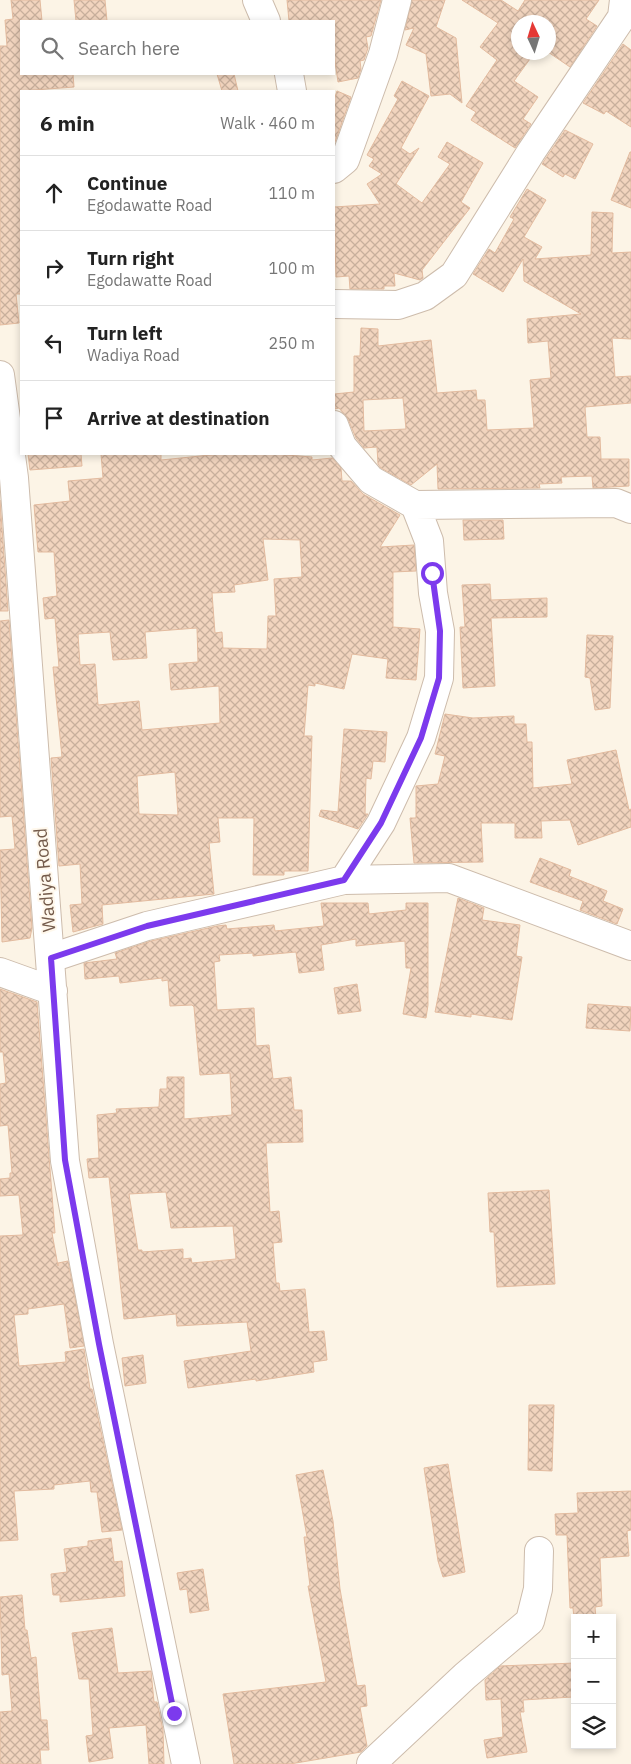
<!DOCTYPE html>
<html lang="en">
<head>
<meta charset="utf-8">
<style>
  body { margin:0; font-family:"IBM Plex Sans",sans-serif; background:#f6f6f6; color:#222 }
  .controls { position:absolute; right:15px; bottom:15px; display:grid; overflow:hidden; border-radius:0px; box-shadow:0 2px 8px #0003 }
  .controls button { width:45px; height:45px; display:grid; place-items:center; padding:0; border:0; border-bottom:1px solid #e0e0e0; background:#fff; color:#222; font:25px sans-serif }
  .compass { position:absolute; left:511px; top:15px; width:45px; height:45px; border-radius:50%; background:#fff; box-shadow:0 2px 8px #0003; rotate:356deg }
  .stop { position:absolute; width:15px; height:15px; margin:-11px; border:4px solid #7c3aed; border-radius:50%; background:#fff }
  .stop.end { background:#7c3aed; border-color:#fff; box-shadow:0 1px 5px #0008 }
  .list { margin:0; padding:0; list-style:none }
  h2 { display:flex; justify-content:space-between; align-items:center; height:65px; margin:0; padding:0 20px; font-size:21px }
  h2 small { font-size:16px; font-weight:400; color:#767676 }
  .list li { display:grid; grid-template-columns:32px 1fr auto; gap:15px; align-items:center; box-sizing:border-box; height:75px; padding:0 20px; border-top:1px solid #e0e0e0 }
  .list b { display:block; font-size:19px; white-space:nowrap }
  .list p { margin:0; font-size:16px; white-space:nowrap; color:#767676 }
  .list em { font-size:16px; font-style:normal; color:#767676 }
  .icon { flex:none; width:28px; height:28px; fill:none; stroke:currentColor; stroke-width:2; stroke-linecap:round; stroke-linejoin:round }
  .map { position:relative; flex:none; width:631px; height:1764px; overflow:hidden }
  .search { position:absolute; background:#fff; box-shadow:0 2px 8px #0003; left:20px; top:20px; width:315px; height:55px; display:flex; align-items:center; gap:12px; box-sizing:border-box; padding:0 18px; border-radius:0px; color:#767676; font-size:19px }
  .panel { position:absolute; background:#fff; box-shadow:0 2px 8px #0003; left:20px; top:90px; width:315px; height:365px; border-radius:0px }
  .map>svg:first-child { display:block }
</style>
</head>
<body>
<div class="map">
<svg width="631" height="1764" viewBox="0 0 631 1764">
  <defs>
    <pattern id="building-cross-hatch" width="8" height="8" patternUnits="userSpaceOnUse" patternTransform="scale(1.25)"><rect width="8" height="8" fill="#f1d4be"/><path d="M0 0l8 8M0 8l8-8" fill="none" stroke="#c8af9c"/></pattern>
  </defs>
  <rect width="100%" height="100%" fill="#fcf4e6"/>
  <path fill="url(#building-cross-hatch)" stroke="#e3bb9f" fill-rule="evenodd" d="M11 0H40L42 21H21V74H73L74 87 21 91V294H16L19 323 0 325V46H7L5 20 13 19Z
    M74 0H105L107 21H76Z
    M287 0H381L371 36 366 37 368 48 364 60 360 61 361 69 358 78 338 82 334 55V21H289Z
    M412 0H445L436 27 456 38 462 103 450 94 431 96 426 54 406 45 414 28 405 30Z
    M462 0H501L518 11 525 0H599L586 19 597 26 570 67 548 52V22H518V52H535L514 81 538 97 523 119 531 124 515 148 471 120 476 112 466 106 497 60 480 47 498 23Z
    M623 44 631 50V127L606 111 604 114 583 103Z
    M217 74H234L238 91H222Z
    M402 81 429 96 401 148 410 154 419 148 396 184 422 203 450 164 438 157 447 142 483 163 461 202 470 208 422 270 423 278 420 280 394 273 395 286H384V289H350L349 276 336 277 334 207 380 204 367 184 382 174 369 166 374 159 367 155 398 99 394 96Z
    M337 91 351 97 334 145V100Z
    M565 130 593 144 575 179 565 174 563 177 542 164Z
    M630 152H631V208L611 200Z
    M527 189 546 200 524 237 542 247 535 259 591 255 592 212 613 213 612 253 631 252V339L612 338 615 377 631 376V403L585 407 587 437H600L601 459H629V486L593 488 592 476 561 477 562 483 539 484 540 488 438 489 437 464 411 485 381 468 378 464 377 447 364 448 356 438 348 419 339 408 335 409 334 394 354 392V356H360L361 328 378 329V346L431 340 437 393 476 390 477 400H485L487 430 534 428 530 380 551 378 548 341 528 343 527 319 581 314 524 281 523 259 503 292 473 274 489 249 495 253 514 219 510 217ZM403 398 406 429 364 431 363 400Z
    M28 454H81L82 466 30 470Z
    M101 454H161V460L220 454H274L312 457V460L332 458 341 468 342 481H351L363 494 400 515 380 547 414 545 416 571 393 572V627L420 629 416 680 386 678 388 659 352 654 344 689 315 683V686L308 685 304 736H312L308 871H284V875H253L254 818H218L220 842 209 843 214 894 102 905 103 924 73 932 70 905 82 904 80 864 59 866 51 758 62 757 53 667H59L55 618 45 619 43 598 57 596 54 552H38L34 505 70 501 68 481 103 478ZM263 539 300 540 302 577 274 579 276 616H268L267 649 223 648 222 632 215 633 212 593 235 592 234 585 268 580ZM197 628 198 662 169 664 171 690 219 686 220 723 142 730 139 701 98 705 95 664 80 665 78 634 110 632 113 660 147 658 145 632ZM175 772 178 815 139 814 137 776Z
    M0 500 8 611H0Z
    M463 520H503L504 539 464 540Z
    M490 584 491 600 547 598V617L491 618 495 686 463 688 460 627H465L462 585Z
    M9 620 32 928 30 938 2 942 0 850 15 849 12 816 0 817V621Z
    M587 635 613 636 610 708 595 710 590 678 585 677Z
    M445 714 473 718 514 716V724H526L527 742H532L533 788 572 784 567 760 616 750 629 810 631 809V827L578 845 570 820 541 821 542 838H515V823H481L483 862 414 863 410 818H416V786L438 784 445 756 435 754Z
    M344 729 387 732 385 762 373 761 371 779 366 778 365 814H368L358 829 319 816 321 810 338 812Z
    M540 858 571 870 569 876 607 891 603 901 623 909 617 924 580 910 583 901 530 882Z
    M458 898 484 908 482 920 520 925 516 956 522 957 512 1020 471 1014V1017L435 1012Z
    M321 903H368L369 914 406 910V903H428V1005L426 1018 403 1014 411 968H406L405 941 356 946V939L321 945 324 970 299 973 296 952 253 956V953L219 955 220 961 214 962 217 1010 254 1008 256 1046 269 1045 273 1079 291 1077 294 1110H302L303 1142 266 1143 270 1212 279 1211 282 1242 273 1243 276 1283H279L280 1291 305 1289 309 1332 324 1331 327 1360 313 1362 314 1372 256 1381V1379L188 1388 184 1361 251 1351 247 1322 177 1326 176 1314 124 1319 109 1177 89 1178 87 1159 99 1158 97 1115 117 1113 116 1109 159 1107 160 1089H167V1077H184V1119L232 1115 230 1073 200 1075 194 1007 192 1005 170 1006 168 980 162 981V978L120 983 119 976 85 979 84 963 117 959 115 953 151 941 217 926 226 925 227 929 274 925 275 931 324 926ZM166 1192 171 1228 233 1226 236 1259 192 1263 191 1258 183 1259V1249L142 1252V1250H138L129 1194Z
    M357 984 361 1011 338 1014 334 988Z
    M0 989 37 1002 55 1233H52L58 1266V1263L68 1261 84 1346 70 1348 64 1304 28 1309V1314L14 1315 19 1366 66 1362 65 1352 84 1349 90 1389H92L122 1530 102 1532 97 1492H91L90 1481 54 1485V1489L14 1491 18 1540 0 1541V1236L23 1235 19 1195 0 1196V1179L10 1178V1173H12L8 1125 0 1126V1084L6 1083 3 1052H0Z
    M588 1004 631 1007 630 1031 586 1028Z
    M549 1190 555 1284 497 1287 494 1232H490L488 1193Z
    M143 1355 146 1383 125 1386 122 1358Z
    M529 1405H554L552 1471 528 1470Z
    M448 1464 465 1572 443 1577 438 1561 424 1468Z
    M323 1470 333 1521 340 1589 357 1686 365 1685 367 1706 360 1707 367 1746 361 1752 290 1764H234L223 1694 326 1682 308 1586H310L304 1537H307L296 1475Z
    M631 1491V1530L627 1531 629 1556 600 1558 602 1606 595 1607 596 1618H574L573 1608H570L567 1535H556L555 1514 578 1513 577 1493Z
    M111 1538 114 1562 122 1561 125 1596 60 1602V1595H53L51 1574 67 1572 64 1549 88 1546V1541Z
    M203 1569 209 1610 190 1613 187 1589 180 1590 177 1573Z
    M22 1595 25 1630H27L31 1658 36 1657 41 1720H47L49 1750H40L41 1764H0V1712L12 1711 9 1674 2 1675 0 1597Z
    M112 1628 118 1673 151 1671 154 1702H157L163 1730 164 1764H149L146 1725 109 1728 113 1758 89 1762 86 1736 93 1735 89 1679H79L72 1633Z
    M575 1663 573 1697 523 1700 524 1712H520L527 1752 487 1758 484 1740 503 1737 501 1699 486 1700 485 1680 500 1666Z"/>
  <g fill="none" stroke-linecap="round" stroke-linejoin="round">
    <defs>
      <path id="minor" d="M257 0 266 21
        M289 74 292 91
        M334 169 345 160 383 54 397 0
        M334 304 398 305 425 296 454 275 531 152 622 17 624 0
        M0 375 14 478 65 1161 99 1344 186 1764
        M415 505 616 503 631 509
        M344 880 449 878 631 946
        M51 958 147 926 344 880 381 823 421 738 439 678 440 631 433 593 429 541 415 505 371 480 342 446 334 425
        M0 972 53 991
        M371 1764 465 1676 530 1621 538 1589 539 1551"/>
    </defs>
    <use href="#minor" stroke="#cdbcac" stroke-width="30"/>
    <use href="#minor" stroke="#fff" stroke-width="28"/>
  </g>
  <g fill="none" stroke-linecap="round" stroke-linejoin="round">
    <path stroke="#7c3aed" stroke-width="6" d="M174 1713 99 1344 65 1160 51 958 147 926 344 880 381 823 421 738 439 678 440 631 432 573"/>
  </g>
  <g text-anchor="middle" stroke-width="4" stroke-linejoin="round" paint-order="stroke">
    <g font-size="18" fill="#745b4b" stroke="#fff8ec">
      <text transform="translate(45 880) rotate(-95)" y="6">Wadiya Road</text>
    </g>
  </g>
</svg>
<div class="controls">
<button>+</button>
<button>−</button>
<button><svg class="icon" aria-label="layers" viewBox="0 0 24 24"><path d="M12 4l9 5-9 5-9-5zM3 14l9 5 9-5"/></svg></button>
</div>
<svg class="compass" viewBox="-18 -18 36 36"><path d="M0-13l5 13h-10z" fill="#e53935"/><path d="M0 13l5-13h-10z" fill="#767676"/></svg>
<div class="stop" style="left:432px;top:573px"></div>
<div class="stop end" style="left:174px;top:1713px"></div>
<div class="search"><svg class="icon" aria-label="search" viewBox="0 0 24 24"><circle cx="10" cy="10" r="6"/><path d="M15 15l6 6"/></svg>Search here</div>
<section class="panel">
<h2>6 min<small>Walk · 460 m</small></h2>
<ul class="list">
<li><svg class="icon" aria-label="ahead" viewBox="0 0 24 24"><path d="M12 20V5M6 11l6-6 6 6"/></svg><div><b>Continue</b><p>Egodawatte Road</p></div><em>110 m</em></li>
<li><svg class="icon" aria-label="right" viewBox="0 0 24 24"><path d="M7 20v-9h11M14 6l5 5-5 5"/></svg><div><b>Turn right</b><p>Egodawatte Road</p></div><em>100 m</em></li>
<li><svg class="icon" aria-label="left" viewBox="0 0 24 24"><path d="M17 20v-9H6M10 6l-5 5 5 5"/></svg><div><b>Turn left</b><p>Wadiya Road</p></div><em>250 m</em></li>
<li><svg class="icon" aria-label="arrive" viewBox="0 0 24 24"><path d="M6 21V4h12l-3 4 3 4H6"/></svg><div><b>Arrive at destination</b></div></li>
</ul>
</section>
</div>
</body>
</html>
